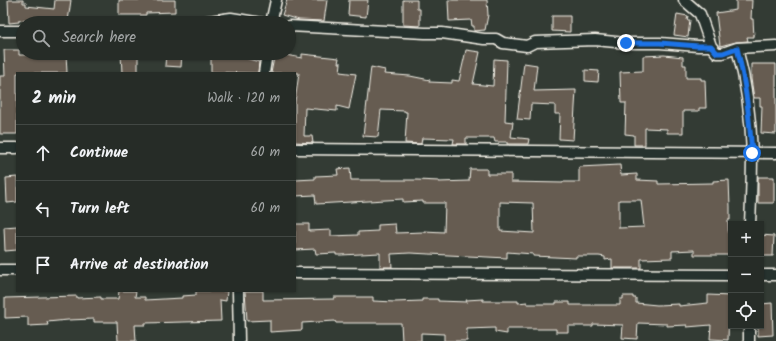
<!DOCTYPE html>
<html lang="en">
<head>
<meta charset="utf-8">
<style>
  body { margin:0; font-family:Kalam,sans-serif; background:#323833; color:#f1f3f6 }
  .controls { position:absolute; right:12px; bottom:12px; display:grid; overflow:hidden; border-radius:0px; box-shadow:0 1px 3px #0004 }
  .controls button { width:36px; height:36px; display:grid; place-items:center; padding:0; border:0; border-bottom:1px solid #424844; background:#262c27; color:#f1f3f6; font:20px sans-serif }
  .stop { position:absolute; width:12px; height:12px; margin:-9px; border:3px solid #1a73e8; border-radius:50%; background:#fff }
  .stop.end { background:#1a73e8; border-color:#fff; box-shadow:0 1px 4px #0008 }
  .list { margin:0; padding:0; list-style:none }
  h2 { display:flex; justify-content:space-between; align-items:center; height:52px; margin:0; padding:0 16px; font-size:17px }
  h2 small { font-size:13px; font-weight:400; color:#a4a7a7 }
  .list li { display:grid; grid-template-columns:26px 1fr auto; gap:12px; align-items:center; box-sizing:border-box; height:56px; padding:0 16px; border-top:1px solid #424844 }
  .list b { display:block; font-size:15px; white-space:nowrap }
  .list em { font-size:13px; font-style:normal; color:#a4a7a7 }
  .icon { flex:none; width:22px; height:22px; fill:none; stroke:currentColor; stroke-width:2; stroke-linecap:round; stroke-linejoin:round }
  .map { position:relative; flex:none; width:776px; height:341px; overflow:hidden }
  .search { position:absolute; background:#262c27; box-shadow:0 1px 3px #0004; left:16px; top:16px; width:280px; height:44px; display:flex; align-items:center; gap:10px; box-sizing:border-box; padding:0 14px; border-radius:22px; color:#a4a7a7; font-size:15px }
  .panel { position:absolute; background:#262c27; box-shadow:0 1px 3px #0004; left:16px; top:72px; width:280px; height:220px; border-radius:0px }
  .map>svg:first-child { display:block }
</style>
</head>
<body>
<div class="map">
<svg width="776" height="341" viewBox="0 0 776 341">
  <rect width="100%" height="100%" fill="#333b34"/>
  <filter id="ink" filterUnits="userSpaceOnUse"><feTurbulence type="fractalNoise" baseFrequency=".025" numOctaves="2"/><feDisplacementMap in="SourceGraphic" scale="8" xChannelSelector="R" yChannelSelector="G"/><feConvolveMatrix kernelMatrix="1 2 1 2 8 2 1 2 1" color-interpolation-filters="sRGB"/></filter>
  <g filter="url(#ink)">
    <path fill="#665c51" stroke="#f4f1e8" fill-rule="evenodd" d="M8 0H23V3H26V6L54 9 55 0H71L68 21 47 18 46 23 19 20V22L9 23Z
      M119 0H175V12L146 13V15H119Z
      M287 0H327L324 21 299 20 282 15Z
      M349 0H368L366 17 348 15Z
      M403 0H417V9H420V26L403 25Z
      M448 0H487L488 15 485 30 474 31V26H472L471 20 449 21Z
      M736 0H752L751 19H753L754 37H747L748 41 736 42 720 46 716 13 736 10Z
      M677 14 688 16 687 20H690L688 37 674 35Z
      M552 16H570V32L552 31Z
      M4 50H19V55H50V53H66L67 73H17V134H0V76H5Z
      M466 50 480 52 473 84 493 86 494 59 507 60 505 121 513 122 511 137 529 139 528 144H507V142H495L494 138H466V144H453L454 139 422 138 421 144 405 143 407 112H405V111L381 110 378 137 363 136 371 67 385 70 384 74 410 76 430 80 429 82 452 83V80L459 81Z
      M121 53H138V73H122Z
      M166 53H182L181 67 165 66Z
      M211 53H246L245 58 259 62 258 73 211 72Z
      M275 53 302 58V54L339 58 338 63H341L340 72 356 74 349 109 337 106V111L305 108 304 136H312L313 143 295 142V102L299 73H271Z
      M664 55 683 57V65H686V78H701V80H705L706 108H699V111H683V133H667V129L645 128V145H634V135L625 134 626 103H621L620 72 643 71V56Z
      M524 63 537 65 534 91 576 90 573 140 559 139 560 114H555V105L531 104 530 120 517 119Z
      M751 64H776V134L761 133 762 106H760V98H754L751 79Z
      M585 70 599 71 598 82 585 81Z
      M620 165 621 175 637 174V180L658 181V184L713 183V181L729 180 730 207V220H728L729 255H694V250L672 251V258L641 259V268H612V259L605 260V257L599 256H576V258L533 256V254L507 252V258L410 253 391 254 392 267H380V253L341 255H336V253L316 254 315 249 295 250V224H309V231L331 230V236L358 235V232L378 231V225L395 224 396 233 424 232V231L444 232 445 203H423V201L403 202V199L316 204 315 195 295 196V180L315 179V176L338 175 337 169 350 168 351 180H417L439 181V182L469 181 470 169H487V174H511V182L563 183V182H579V167ZM619 200H641L644 227 619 228ZM500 202 533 203 534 233 500 231Z
      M17 177V202L7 203 6 178Z
      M758 177H774V203H758Z
      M17 226V250L5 251 4 227Z
      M761 235 774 236 773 256H761Z
      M119 291H136L135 297H145V300L182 298V296L196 295V291H227L226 301 220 300 221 321 145 323V325H135L136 341H118L117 322H94V319L68 320 47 322 48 325 28 326V317L5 318V298L77 296V298L101 297V299H118Z
      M245 291H263V300L334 299V297H373V301L395 302 422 301V299H438V301L467 302 466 300 483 299V301H518V303L527 302V304H556V302H570V305H620V299H623V296H633V298H636V303L657 305 679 304V306L708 303V295L731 296V307H729L728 340 710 339 711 325 687 327V325L667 326V324L638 323 637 339 622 338 623 325 593 324V326H568V332H556V329H507V334L495 332V328L467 329V341H444V334L421 333V341H402L401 323H336L335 321 302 323V330L270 332V320L247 321Z
      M772 303 773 335 758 336V326H761V304Z"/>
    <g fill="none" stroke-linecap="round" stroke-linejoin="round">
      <defs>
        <path id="minor" d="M684 0 700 14 711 46 717 53H723L737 48 776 46
          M194 23 231 18 262 23
          M271 23 276 0
          M289 26 425 33H442L484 39H496L503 43 527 46 535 42 595 40 626 43H660L698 46H711
          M0 31H23
          M737 48C746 82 751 118 752 154 752 177 751 201 750 224
          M264 73 267 53
          M0 148H17
          M295 149 776 153
          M0 270H17
          M295 273 731 275
          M761 275H776
          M238 291 239 341
          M749 341V326"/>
      </defs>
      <use href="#minor" stroke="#f4f1e8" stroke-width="13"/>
      <use href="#minor" stroke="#26332d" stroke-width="10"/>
    </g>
  </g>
  <g fill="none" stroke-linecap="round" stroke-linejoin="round" filter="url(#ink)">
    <path stroke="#1a73e8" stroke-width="5" d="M626 43H660L698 46H711L717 53H723L737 48C746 84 749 116 752 153"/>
  </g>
</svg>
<div class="controls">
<button>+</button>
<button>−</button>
<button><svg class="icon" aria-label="locate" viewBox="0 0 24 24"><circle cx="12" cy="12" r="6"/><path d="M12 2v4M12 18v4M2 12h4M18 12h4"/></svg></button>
</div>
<div class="stop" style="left:752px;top:153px"></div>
<div class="stop end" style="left:626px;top:43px"></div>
<div class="search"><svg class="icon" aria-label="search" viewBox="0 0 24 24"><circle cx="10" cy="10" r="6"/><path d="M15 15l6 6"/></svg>Search here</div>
<section class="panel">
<h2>2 min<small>Walk · 120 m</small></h2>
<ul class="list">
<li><svg class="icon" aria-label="ahead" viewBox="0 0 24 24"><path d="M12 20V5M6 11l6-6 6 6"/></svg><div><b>Continue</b></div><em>60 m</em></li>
<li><svg class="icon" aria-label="left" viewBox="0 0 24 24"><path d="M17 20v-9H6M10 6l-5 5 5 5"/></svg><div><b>Turn left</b></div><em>60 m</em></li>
<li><svg class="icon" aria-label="arrive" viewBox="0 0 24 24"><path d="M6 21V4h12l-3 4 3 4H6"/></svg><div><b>Arrive at destination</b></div></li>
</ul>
</section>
</div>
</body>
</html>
